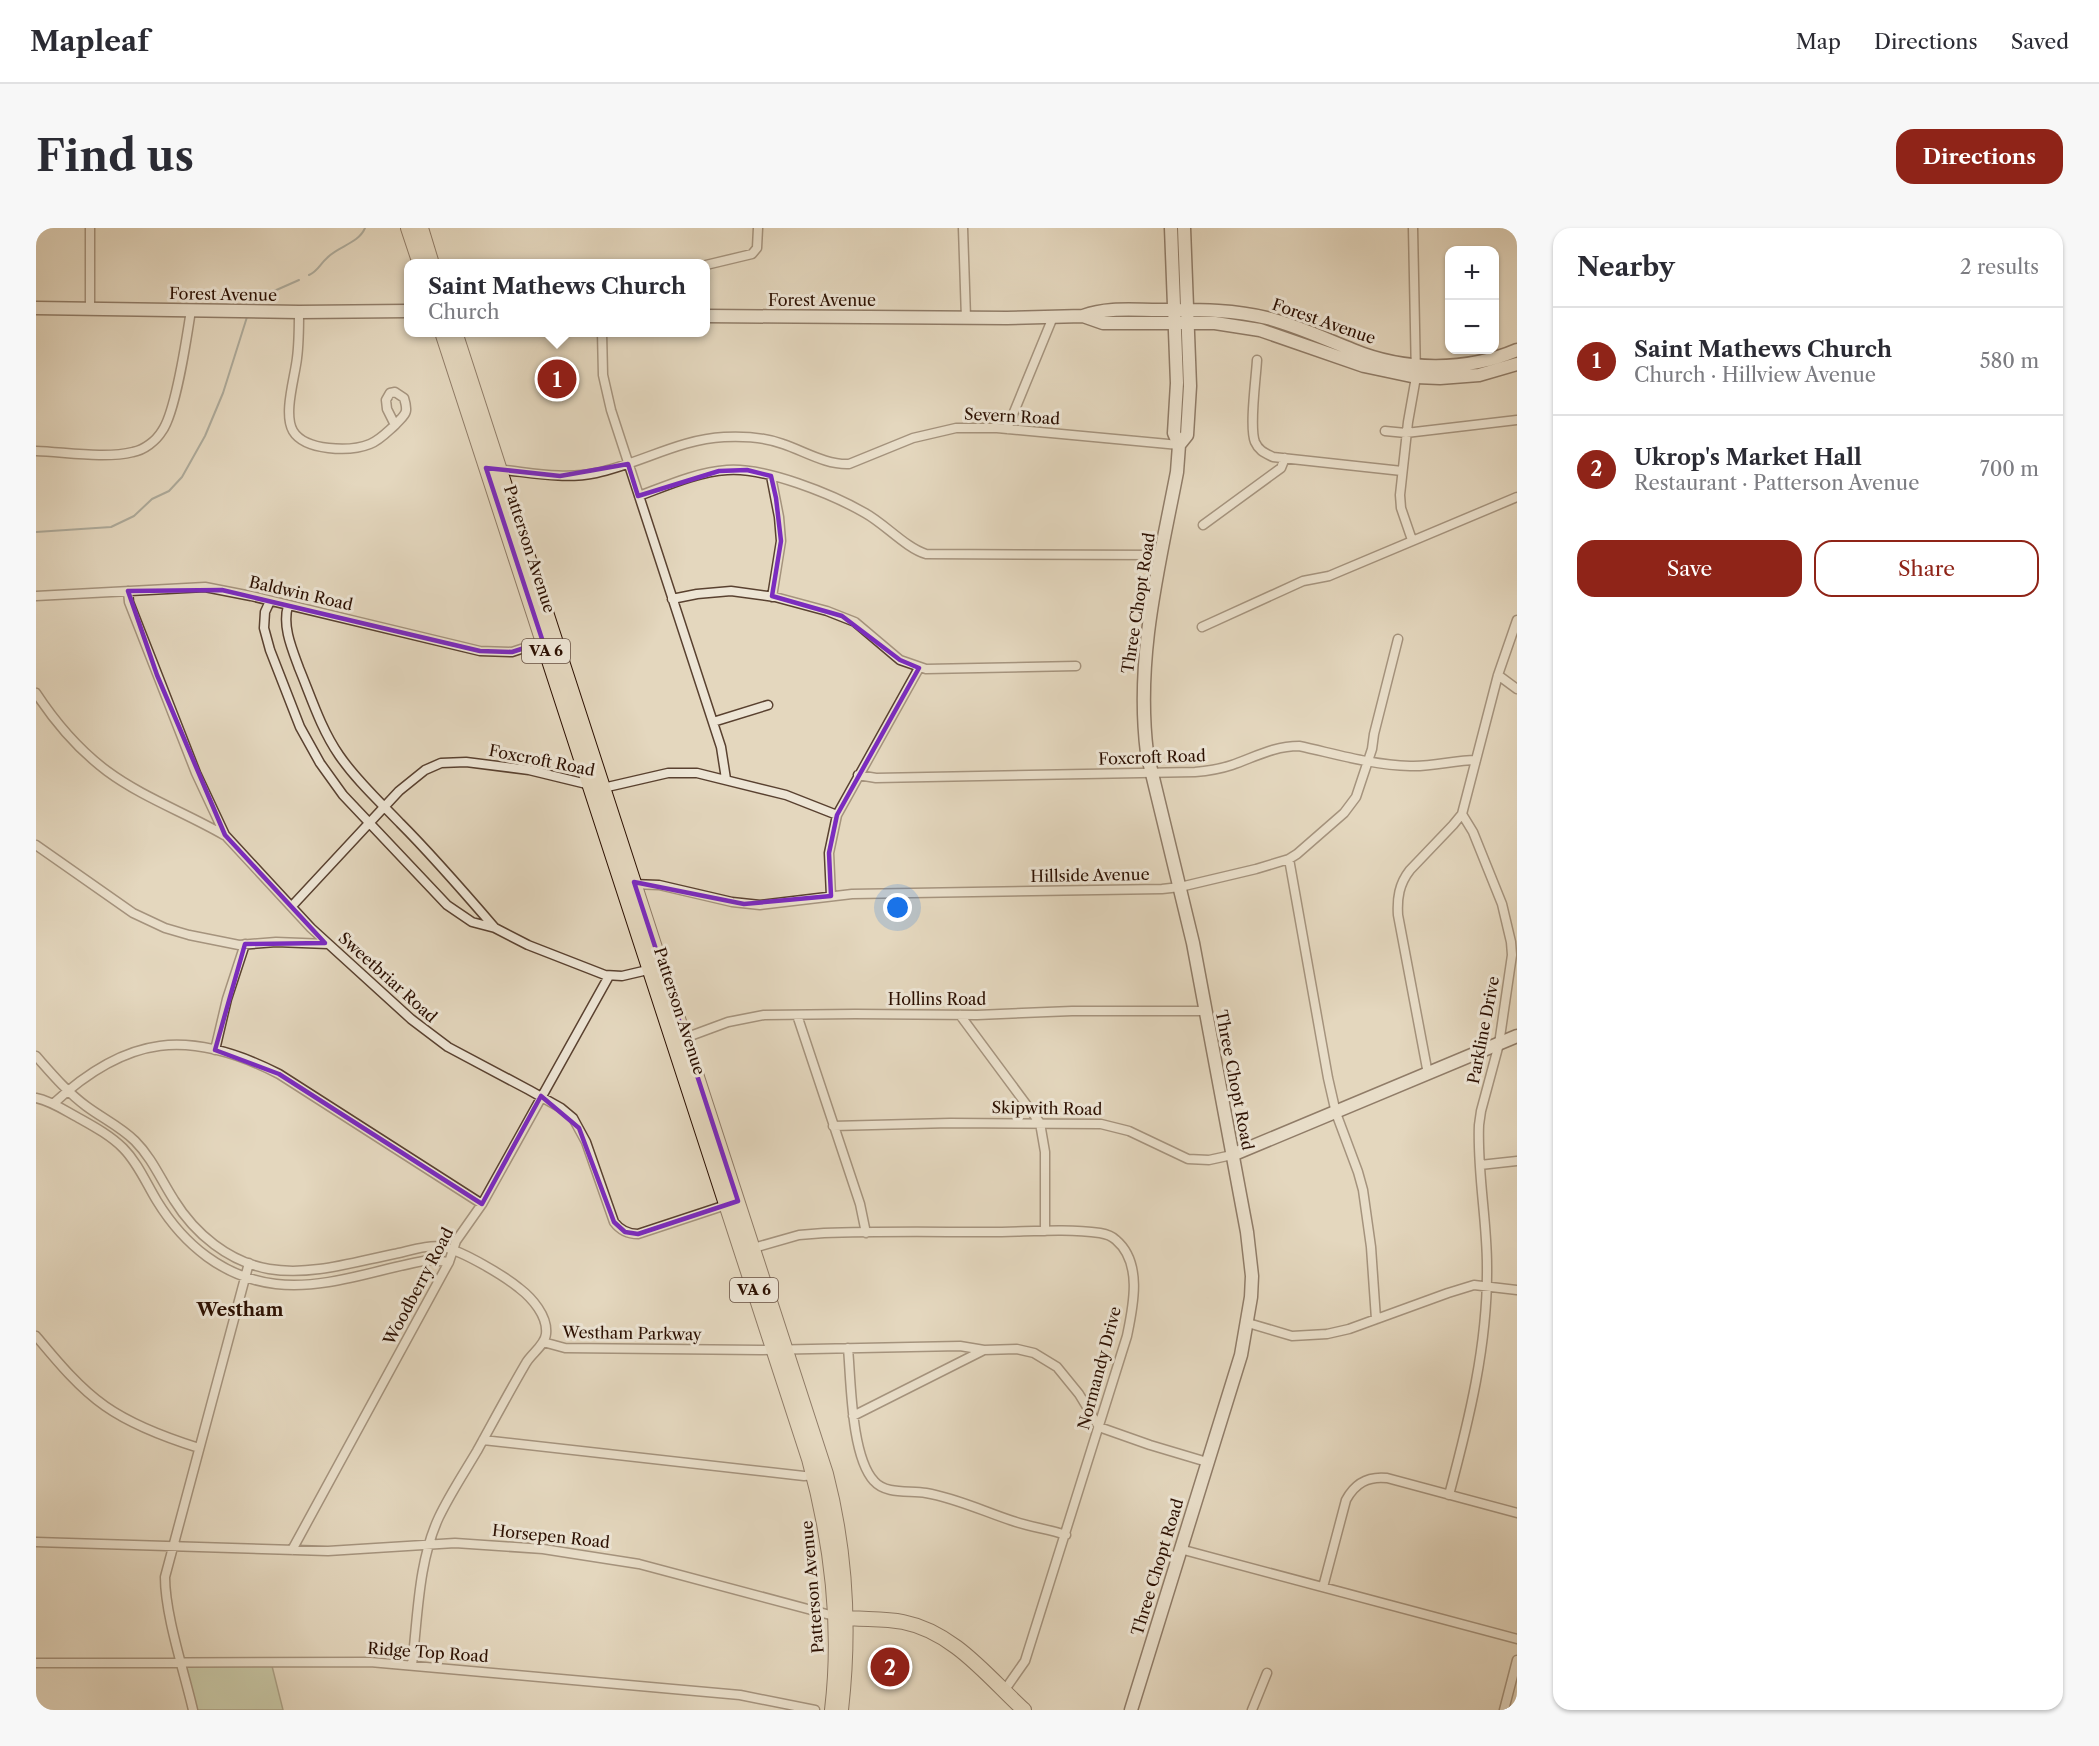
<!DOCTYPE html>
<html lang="en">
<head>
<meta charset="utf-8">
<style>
  body { margin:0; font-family:"Libre Caslon Text",serif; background:#f7f7f7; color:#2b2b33 }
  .controls { position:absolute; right:18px; top:18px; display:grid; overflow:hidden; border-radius:12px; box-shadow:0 2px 4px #0004 }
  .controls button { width:54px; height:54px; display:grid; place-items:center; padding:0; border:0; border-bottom:2px solid #e1e1e2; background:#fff; color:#2b2b33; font:30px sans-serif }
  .you { position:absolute; left:862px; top:680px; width:21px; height:21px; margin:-15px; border:4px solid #fff; border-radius:50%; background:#1a73e8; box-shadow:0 0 0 9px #1a73e833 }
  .badge { display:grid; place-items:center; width:39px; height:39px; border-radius:50%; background:#8f2418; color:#fff; font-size:20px; font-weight:700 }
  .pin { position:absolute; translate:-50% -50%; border:3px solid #fff; box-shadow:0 2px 6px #0006 }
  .popup { position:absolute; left:368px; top:31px; width:306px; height:78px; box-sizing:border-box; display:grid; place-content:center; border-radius:12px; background:#fff; filter:drop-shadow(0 2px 4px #0005); font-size:20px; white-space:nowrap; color:#7c7c81 }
  .popup b { font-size:22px; color:#2b2b33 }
  .popup::after { content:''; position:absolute; left:50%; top:100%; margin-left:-12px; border:12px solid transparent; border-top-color:#fff }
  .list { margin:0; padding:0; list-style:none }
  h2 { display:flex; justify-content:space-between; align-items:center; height:78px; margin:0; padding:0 24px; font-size:26px }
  h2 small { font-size:20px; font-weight:400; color:#7c7c81 }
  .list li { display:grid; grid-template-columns:39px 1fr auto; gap:18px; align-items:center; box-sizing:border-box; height:108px; padding:0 24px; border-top:2px solid #e1e1e2 }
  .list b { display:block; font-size:22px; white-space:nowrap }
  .list p { margin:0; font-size:20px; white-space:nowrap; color:#7c7c81 }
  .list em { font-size:20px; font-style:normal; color:#7c7c81 }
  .actions { display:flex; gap:12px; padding:18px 24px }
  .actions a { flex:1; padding:14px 0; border:2px solid #8f2418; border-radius:18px; text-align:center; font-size:21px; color:#8f2418 }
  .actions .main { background:#8f2418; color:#fff }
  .map { position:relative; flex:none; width:1481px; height:1482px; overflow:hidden; border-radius:18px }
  header { display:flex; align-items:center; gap:36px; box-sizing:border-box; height:84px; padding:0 30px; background:#fff; border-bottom:2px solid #e1e1e2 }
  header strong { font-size:28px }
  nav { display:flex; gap:33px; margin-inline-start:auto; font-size:21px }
  .intro { display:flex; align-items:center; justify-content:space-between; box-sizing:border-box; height:144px; padding:0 36px }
  h1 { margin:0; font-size:42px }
  .button { padding:15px 27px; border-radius:18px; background:#8f2418; color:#fff; font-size:21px; font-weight:700 }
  main { display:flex; gap:36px; padding:0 36px }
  aside { flex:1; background:#fff; border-radius:18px; box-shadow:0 2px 4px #0004 }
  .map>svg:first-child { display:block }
</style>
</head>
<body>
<header>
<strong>Mapleaf</strong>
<nav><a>Map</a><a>Directions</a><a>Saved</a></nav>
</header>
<div class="intro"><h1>Find us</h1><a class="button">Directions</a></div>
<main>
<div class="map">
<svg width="1481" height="1482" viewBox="0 0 1481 1482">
  <rect width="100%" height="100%" fill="#e4d7be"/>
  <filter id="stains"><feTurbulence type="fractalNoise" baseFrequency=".00333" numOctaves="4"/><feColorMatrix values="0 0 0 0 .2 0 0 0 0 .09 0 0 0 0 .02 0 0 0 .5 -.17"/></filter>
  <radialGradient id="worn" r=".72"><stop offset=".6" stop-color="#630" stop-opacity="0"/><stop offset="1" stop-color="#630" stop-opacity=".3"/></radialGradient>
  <path fill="#aebf96" stroke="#6c674c" stroke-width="1.5" d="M146 1434H235L247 1482H157Z"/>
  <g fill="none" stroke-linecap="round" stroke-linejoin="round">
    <path stroke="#6c7470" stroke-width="2" d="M273 47C282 43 284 36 291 30 302 18 322 16 329 0
      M217 77 220 71 263 52
      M0 304 75 299 98 288 116 271 133 263 146 249 169 208 187 165 211 89"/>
    <defs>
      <path id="minor" d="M54 0V80
        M927 0 930 90
        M670 37 716 26 721 20 722 0
        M263 84C263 100 263 115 261 130 259 149 247 186 257 203 269 223 314 224 334 216 344 212 351 204 359 197 369 186 373 186 368 170L359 164 354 165 350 172 351 181 359 197
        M566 104 567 147 575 182 685 519 690 551
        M1221 132C1220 151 1213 199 1219 214 1223 223 1229 225 1237 229L1366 243
        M971 201 1017 89
        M1349 203 1370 205 1481 192
        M0 223C29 224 69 231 97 224 108 222 120 213 126 203 140 184 151 108 155 82
        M459 241C493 244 526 252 560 245 603 236 644 211 688 209 708 208 728 209 747 216 768 223 790 237 813 236L877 210 920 200H961L1143 217
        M735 248 743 289 745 313 736 369
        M603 268C630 258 661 244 691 242 729 239 796 266 829 285 849 296 870 320 890 326L1125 327
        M1167 297 1245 240 1249 230
        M1376 312 1365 280 1364 267 1372 194 1380 149 1377 0
        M92 363 93 374 160 545 189 607 275 700 375 791 412 819 493 862 525 880 537 890 550 914 578 994C584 1002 591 1006 602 1006L693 976
        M0 368 169 359 215 368 444 423 476 424 509 413
        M636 371 661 366 695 363 739 369 791 383 819 394 864 432 890 441 1040 438
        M234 373 229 384 228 400 234 422 264 499 284 535 307 567 411 677 436 694 459 700 492 717 569 747 586 748 616 741
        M252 378C246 398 256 421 263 440 275 469 285 501 303 527 320 552 343 573 364 595 397 628 428 664 459 700
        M1166 399 1267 353 1293 348 1481 269
        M1462 447 1481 461
        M0 465C19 494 43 522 71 543 106 569 150 585 188 607
        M677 494 732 477
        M822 547 840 550 1159 544C1172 543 1184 541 1196 537 1219 529 1238 518 1263 518 1300 526 1336 537 1374 538 1397 539 1418 532 1440 532
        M0 617 97 685 129 700 153 707 203 717 240 714 292 716
        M1253 631 1292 850 1300 885 1322 944 1327 962 1335 1019 1340 1091
        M596 656 623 657 696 674 724 677 816 666 1126 661 1144 659 1220 641 1253 631 1261 626 1308 585 1320 569 1336 521 1338 506 1362 411
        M795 668 793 625 801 587 883 440
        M256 678 363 563 389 542 405 535 430 534 493 542 567 560 632 545H661L750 567 801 587
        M761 787 824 976 830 1005
        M924 787 1004 895 1009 924V1003
        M646 811 692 794 728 787 819 786 941 787 1036 783H1169
        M179 822 191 771 209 716
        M0 828C16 846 31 864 50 878 66 890 85 899 99 913 116 930 125 952 138 972 159 1006 193 1034 233 1041 275 1048 318 1034 358 1026 373 1023 393 1016 408 1019 428 1024 467 1047 483 1060 496 1070 512 1088 510 1106 509 1117 495 1126 490 1135 473 1164 457 1194 441 1223 428 1245 414 1266 403 1289 382 1334 382 1388 376 1437
        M1392 846 1362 687C1361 670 1363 656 1374 642L1417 597 1426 586
        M0 870C15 873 28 882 41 889 57 898 74 907 87 920 102 935 110 955 121 973 148 1017 188 1050 240 1056 291 1062 344 1040 393 1032L413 1034
        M17 876C91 807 153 800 243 846L446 976
        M797 898 914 895 1065 896 1093 903 1152 931 1173 932 1196 927
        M1444 937 1481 933
        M714 1021 763 1007 788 1005C843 1003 899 1004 954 1004 990 1004 1028 1000 1064 1005 1070 1006 1076 1008 1080 1012 1107 1035 1097 1079 1091 1108L989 1433 968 1463
        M1212 1095 1256 1108 1291 1106 1313 1101 1412 1065 1438 1057 1481 1062
        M0 1108C20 1132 43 1160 69 1178 96 1197 131 1210 163 1220
        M507 1114 529 1120 724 1122 924 1118 948 1122
        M812 1120C815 1153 815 1228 838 1253 850 1267 874 1262 890 1265 920 1270 949 1284 977 1293 994 1299 1012 1301 1030 1307
        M817 1188 948 1122 981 1121 998 1125 1021 1139 1043 1166 1063 1199 1114 1217 1171 1234
        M447 1212 768 1248 780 1247
        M1413 1267C1433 1192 1452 1116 1451 1038 1451 991 1441 944 1443 897L1445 883 1463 816 1476 727 1475 714 1466 676 1437 604 1426 586 1462 447 1481 392
        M0 1314 292 1323 419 1315 507 1321 603 1336 798 1388
        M1144 1321 1481 1411
        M256 1322 413 1034 420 1013 446 976 573 748
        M1287 1359 1310 1272C1319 1255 1332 1248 1351 1250L1481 1285
        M0 1435 334 1434 704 1467 779 1482
        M157 1482C148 1443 129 1387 129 1349L213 1035
        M1216 1482 1231 1445
        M1468 1482 1481 1432"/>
      <path id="secondary" d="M0 80 263 84 372 83
        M670 88 971 90 1047 88 1067 95H1179L1224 102 1328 138 1380 149 1404 150 1443 147 1481 136
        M1047 88C1072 79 1096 82 1123 82 1160 82 1195 81 1231 90 1261 98 1289 111 1317 122 1368 143 1430 144 1481 122
        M1143 217 1151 207 1154 158 1148 0
        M1196 927 1481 808
        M1095 1482 1205 1127 1215 1069 1216 1048 1211 1004 1157 715 1111 525C1099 429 1123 338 1141 244L1143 217 1138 205 1141 155 1135 0"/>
      <path id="primary" d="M372 0 384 36
        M385 0 396 36
        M406 104 773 1231C795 1311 806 1399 796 1482
        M419 104 790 1246C810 1323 814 1403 805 1482
        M803 1389C824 1392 847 1390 867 1394 918 1404 952 1449 988 1482"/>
    </defs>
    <use href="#minor" stroke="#594130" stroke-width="11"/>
    <use href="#secondary" stroke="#2b0f01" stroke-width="15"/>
    <use href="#primary" stroke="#2b0f01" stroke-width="16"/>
    <use href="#minor" stroke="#ede5d5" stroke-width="8"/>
    <use href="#secondary" stroke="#ede5d5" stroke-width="12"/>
    <use href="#primary" stroke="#e4d7be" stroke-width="14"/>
  </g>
  <path d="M0 0H1481V1482H0ZM592 236 602 268 683 243 711 242 735 248 740 270 745 313 736 368 806 388 864 432 883 440 801 587 793 625 795 668 708 676 598 654 702 973 602 1006 589 1004 578 994 543 900 505 868 446 976 243 846 179 822 209 716 289 715 189 607 121 447 92 363 186 362 444 423 476 424 507 414 450 240 524 248Z" fill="#e4d7be" fill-opacity=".55" fill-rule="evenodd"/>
  <path fill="none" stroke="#7b2cbf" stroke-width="4.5" stroke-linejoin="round" d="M592 236 602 268 683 243 711 242 735 248 740 270 745 313 736 368 806 388 864 432 883 440 801 587 793 625 795 668 708 676 598 654 702 973 602 1006 589 1004 578 994 543 900 505 868 446 976 243 846 179 822 209 716 289 715 189 607 121 447 92 363 186 362 444 423 476 424 507 414 450 240 524 248Z"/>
  <g text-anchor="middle" stroke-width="6" stroke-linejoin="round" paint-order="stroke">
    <g fill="#ede5d5" stroke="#654f41" stroke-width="1.5">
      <rect x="486" y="411" width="48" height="24" rx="4.5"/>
      <rect x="694" y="1050" width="48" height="24" rx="4.5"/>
    </g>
    <g font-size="15" font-weight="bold" fill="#2b0f01">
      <text x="510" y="428">VA 6</text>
      <text x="718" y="1067">VA 6</text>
    </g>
    <g font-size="16" fill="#2b0f01" stroke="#ede5d5">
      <text transform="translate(187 66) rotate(1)" y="6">Forest Avenue</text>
      <text x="786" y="78">Forest Avenue</text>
      <text transform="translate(1288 93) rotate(19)" y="6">Forest Avenue</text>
      <text transform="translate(976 188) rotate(3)" y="6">Severn Road</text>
      <text transform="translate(494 321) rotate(72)" y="6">Patterson Avenue</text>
      <text transform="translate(265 365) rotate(13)" y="6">Baldwin Road</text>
      <text transform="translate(1102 375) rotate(-81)" y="6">Three Chopt Road</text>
      <text transform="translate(1116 529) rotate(-2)" y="6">Foxcroft Road</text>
      <text transform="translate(506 532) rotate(11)" y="6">Foxcroft Road</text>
      <text transform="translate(1054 647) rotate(-1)" y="6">Hillside Avenue</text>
      <text transform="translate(352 749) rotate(42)" y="6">Sweetbriar Road</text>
      <text x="901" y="777">Hollins Road</text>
      <text transform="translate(644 783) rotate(72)" y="6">Patterson Avenue</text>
      <text transform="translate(1447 802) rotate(-79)" y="6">Parkline Drive</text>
      <text transform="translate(1199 852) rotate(79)" y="6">Three Chopt Road</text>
      <text transform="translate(1011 880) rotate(1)" y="6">Skipwith Road</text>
      <text transform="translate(382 1058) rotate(-62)" y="6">Woodberry Road</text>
      <text transform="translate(596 1105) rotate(1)" y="6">Westham Parkway</text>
      <text transform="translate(1063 1140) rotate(-75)" y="6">Normandy Drive</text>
      <text transform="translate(515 1308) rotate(6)" y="6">Horsepen Road</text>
      <text transform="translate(1121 1339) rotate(-73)" y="6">Three Chopt Road</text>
      <text transform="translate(776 1359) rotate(-95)" y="6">Patterson Avenue</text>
      <text transform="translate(392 1424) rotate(4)" y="6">Ridge Top Road</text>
    </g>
    <g font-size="18" font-weight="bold" fill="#2b0f01" stroke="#ede5d5">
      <text x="204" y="1088">Westham</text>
    </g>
  </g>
  <rect width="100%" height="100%" filter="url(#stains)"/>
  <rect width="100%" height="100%" fill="url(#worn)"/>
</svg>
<div class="controls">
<button>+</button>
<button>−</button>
</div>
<div class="you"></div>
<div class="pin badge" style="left:521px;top:151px">1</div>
<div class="popup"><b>Saint Mathews Church</b>Church</div>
<div class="pin badge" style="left:854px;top:1439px">2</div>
</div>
<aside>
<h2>Nearby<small>2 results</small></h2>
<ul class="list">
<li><span class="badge">1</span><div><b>Saint Mathews Church</b><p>Church · Hillview Avenue</p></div><em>580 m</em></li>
<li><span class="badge">2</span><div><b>Ukrop's Market Hall</b><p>Restaurant · Patterson Avenue</p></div><em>700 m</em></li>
</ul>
<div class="actions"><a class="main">Save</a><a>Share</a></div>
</aside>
</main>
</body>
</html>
